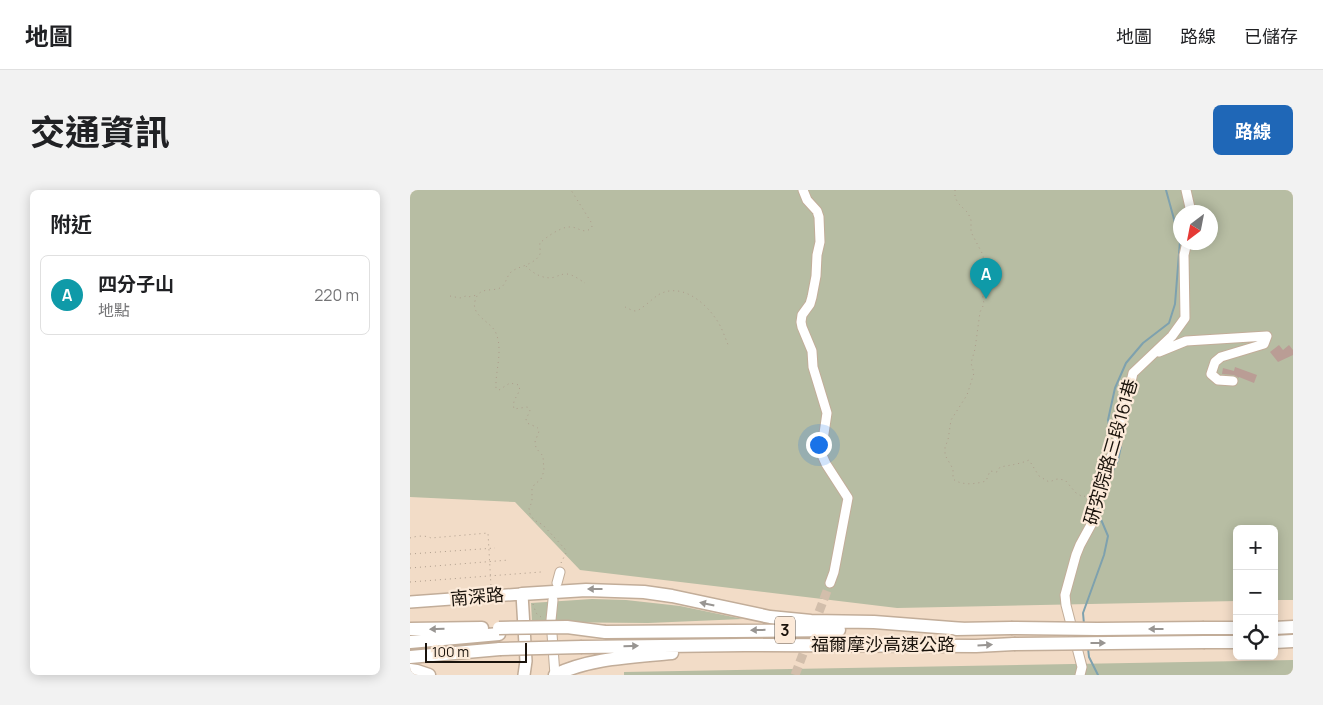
<!DOCTYPE html>
<html lang="zh-TW">
<head>
<meta charset="utf-8">
<style>
  body { margin:0; font-family:Manrope,"Noto Sans TC",sans-serif; background:#f2f2f2; color:#202124 }
  .controls { position:absolute; right:15px; bottom:15px; display:grid; overflow:hidden; border-radius:8px; box-shadow:0 2px 12px #0003 }
  .controls button { width:45px; height:45px; display:grid; place-items:center; padding:0; border:0; border-bottom:1px solid #e0e0e0; background:#fff; color:#202124; font:25px sans-serif }
  .compass { position:absolute; left:763px; top:15px; width:45px; height:45px; border-radius:50%; background:#fff; box-shadow:0 2px 12px #0003; rotate:212deg }
  .scale { position:absolute; left:15px; bottom:12px; width:102px; box-sizing:border-box; padding-left:5px; border:2px solid #1a130c; border-top:0; font-size:14px; line-height:18px; white-space:nowrap; color:#1a130c; -webkit-text-stroke:4px #fcead9; paint-order:stroke }
  .you { position:absolute; left:408px; top:254px; width:18px; height:18px; margin:-12px; border:4px solid #fff; border-radius:50%; background:#1a73e8; box-shadow:0 0 0 8px #1a73e833 }
  .badge { display:grid; place-items:center; width:32px; height:32px; border-radius:50%; background:#1f67b7; color:#fff; font-size:16px; font-weight:700 }
  .pin { position:absolute; translate:-50% -41px; filter:drop-shadow(0 1px 2px #0008) }
  .pin::after { content:''; position:absolute; top:26px; width:18px; height:15px; background:inherit; clip-path:polygon(0 0,100% 0,50% 100%) }
  .list { margin:0; padding:0; list-style:none }
  h2 { display:flex; justify-content:space-between; align-items:center; height:65px; margin:0; padding:0 20px; font-size:21px }
  h2 small { font-size:16px; font-weight:400; color:#757577 }
  .list li { display:grid; grid-template-columns:32px 1fr auto; gap:15px; align-items:center; box-sizing:border-box; height:80px; margin:0 10px 10px; padding:0 10px; border:1px solid #e0e0e0; border-radius:8px }
  .list b { display:block; font-size:19px; white-space:nowrap }
  .list p { margin:0; font-size:16px; white-space:nowrap; color:#757577 }
  .list em { font-size:16px; font-style:normal; color:#757577 }
  .icon { flex:none; width:28px; height:28px; fill:none; stroke:currentColor; stroke-width:2; stroke-linecap:round; stroke-linejoin:round }
  .map { position:relative; flex:none; width:883px; height:485px; overflow:hidden; border-radius:8px }
  header { display:flex; align-items:center; gap:30px; box-sizing:border-box; height:70px; padding:0 25px; background:#fff; border-bottom:1px solid #e0e0e0 }
  header strong { font-size:24px }
  nav { display:flex; gap:28px; margin-inline-start:auto; font-size:18px }
  .intro { display:flex; align-items:center; justify-content:space-between; box-sizing:border-box; height:120px; padding:0 30px }
  h1 { margin:0; font-size:35px }
  .button { padding:12px 22px; border-radius:8px; background:#1f67b7; color:#fff; font-size:18px; font-weight:700 }
  main { display:flex; gap:30px; padding:0 30px }
  aside { flex:1; background:#fff; border-radius:8px; box-shadow:0 2px 12px #0003 }
  .map>svg:first-child { display:block }
</style>
</head>
<body>
<header>
<strong>地圖</strong>
<nav><a>地圖</a><a>路線</a><a>已儲存</a></nav>
</header>
<div class="intro"><h1>交通資訊</h1><a class="button">路線</a></div>
<main>
<aside>
<h2>附近<small></small></h2>
<ul class="list">
<li><span class="badge" style="background:#0f9aa8">A</span><div><b>四分子山</b><p>地點</p></div><em>220 m</em></li>
</ul>
</aside>
<div class="map">
<svg width="883" height="485" viewBox="0 0 883 485">
  <rect width="100%" height="100%" fill="#f2dcc7"/>
  <path fill="#b7bda3" fill-rule="evenodd" d="M0 0H883V410H864V339H827V411L487 418 170 380 105 312 0 307ZM771 22H801V52H771Z
    M182 409 216 410 270 416 333 429 238 433 122 432 121 413Z
    M883 470V485H214V482Z"/>
  <g fill="none" stroke-linecap="round" stroke-linejoin="round">
    <path stroke="#7ea1ae" stroke-width="2" d="M704 246 701 243 698 230 705 198 716 173 733 153 759 133 765 114 770 51 756 0
      M674 434 673 423 694 365 698 346 687 320 692 303 708 270 711 256
      M678 458 679 467 688 485"/>
  </g>
  <path fill="#ba9d95" d="M869 155 873 160 879 155 883 160V165L868 172 860 162Z
    M825 177 847 185 844 193 829 187V188L824 185 812 184 813 178 824 181Z"/>
  <g fill="none" stroke-linecap="round" stroke-linejoin="round">
    <path stroke="#d2beab" stroke-width="9" stroke-dasharray="9 4.5" stroke-linecap="butt" d="M385 485 420 393"/>
    <defs>
      <path id="minor" d="M393 0 397 10 407 21 409 27 410 52 407 65 406 86 402 107 400 114 392 125 391 132 392 137 402 161 403 177 417 223 412 257V265L416 274 438 308 424 382 420 393
        M776 0 781 22
        M749 162 776 151 857 146 854 154 811 167 805 172 801 184 808 190 823 191
        M147 393 150 382
        M143 410 141 430 145 485
        M670 485 672 477 656 415 655 405 666 365 670 355 682 333 681 322 682 312 707 253 723 183 762 146 775 128 774 65 777 52"/>
      <path id="major" d="M0 412 112 404 116 471 114 485"/>
      <path id="highway" d="M112 404 176 400 234 402 262 406 360 427 401 431 464 432 554 439
        M794 438H827
        M864 438 883 437
        M0 439 72 438
        M546 439 601 438
        M195 442 429 440
        M0 452 89 444
        M795 452H827
        M864 452 883 451
        M172 457 334 455 566 456 604 454
        M0 467 90 459
        M0 480 7 481 19 485
        M145 485C180 468 223 467 262 463"/>
    </defs>
    <use href="#minor" stroke="#c2ad99" stroke-width="11"/>
    <use href="#major" stroke="#c2ad99" stroke-width="14"/>
    <use href="#highway" stroke="#c2ad99" stroke-width="15"/>
    <path stroke="#ad9c8b" stroke-width="1" stroke-dasharray="1 4" stroke-linecap="butt" d="M545 0V7L548 13 558 23 561 30V42L573 65 574 75 572 102 574 114 570 122 565 159 561 173 564 183 557 205 541 230 538 250 535 257V265L543 279V289C552 296 566 294 576 291L580 281 587 282 590 277C601 275 610 274 619 270L629 286 639 292 647 289 655 290 666 303 673 307 677 305
      M116 76C123 84 135 90 145 87 150 85 152 84 157 84 164 85 170 90 175 93
      M40 106 50 108 56 106 58 107 67 105
      M215 117C218 118 222 121 226 121 231 120 242 109 248 105 270 92 294 111 306 129 312 137 315 148 319 157
      M0 348C6 346 15 345 21 348L78 343 81 396
      M0 364 85 358
      M151 373 156 363 155 359 133 335 124 330 120 324 119 318 122 312V299L124 295 131 289 134 281 133 266 126 258 125 252C130 237 133 240 117 233L116 229 120 221 119 218 117 217 104 219C101 208 112 204 109 195L100 193 89 200 86 198C85 181 94 159 85 141 79 131 61 125 65 111 69 96 81 102 90 98 96 95 96 87 101 82 108 76 125 75 130 64 131 61 129 56 130 53 136 47 151 37 159 37 168 36 174 46 182 37L181 32 161 0
      M0 378 99 370
      M0 392 131 382
      M123 414 126 423 131 427"/>
    <use href="#minor" stroke="#fff" stroke-width="9"/>
    <use href="#major" stroke="#fff" stroke-width="11"/>
    <use href="#highway" stroke="#fff" stroke-width="12"/>
    <defs>
      <path id="highway-bridge" d="M89 438 157 437 195 442
        M601 438 687 439 794 438
        M604 454 795 452
        M90 459 172 457"/>
    </defs>
    <use href="#highway-bridge" stroke="#c2ad99" stroke-width="15" stroke-linecap="butt"/>
    <use href="#highway-bridge" stroke="#fff" stroke-width="12"/>
  </g>
  <defs><path id="oneway-solid" d="M-6-.8H1V-3.2L6.5 0L1 3.2V.8H-6Z" transform="scale(1.25)"/></defs>
  <g fill="#989592">
    <use href="#oneway-solid" transform="translate(185 399) rotate(180)"/>
    <use href="#oneway-solid" transform="translate(297 414) rotate(-168)"/>
    <use href="#oneway-solid" transform="translate(27 439) rotate(179)"/>
    <use href="#oneway-solid" transform="translate(746 439) rotate(180)"/>
    <use href="#oneway-solid" transform="translate(348 440) rotate(179)"/>
    <use href="#oneway-solid" transform="translate(688 453)"/>
    <use href="#oneway-solid" transform="translate(575 455) rotate(-3)"/>
    <use href="#oneway-solid" transform="translate(221 456) rotate(-1)"/>
  </g>
  <g text-anchor="middle" stroke-width="4.5" stroke-linejoin="round" paint-order="stroke">
    <rect fill="#fcead9" stroke="#5e544a" stroke-width="1" x="365" y="426.5" width="20" height="27" rx="4"/>
    <g font-size="16" font-weight="bold" fill="#1a130c">
      <text x="375" y="446">3</text>
    </g>
    <g font-size="18" fill="#1a130c" stroke="#fcead9">
      <text transform="translate(701 262) rotate(-74)" y="6">研究院路三段161巷</text>
      <text transform="translate(67 407) rotate(-5)" y="6">南深路</text>
      <text x="473" y="461">福爾摩沙高速公路</text>
    </g>
  </g>
</svg>
<div class="controls">
<button>+</button>
<button>−</button>
<button><svg class="icon" aria-label="locate" viewBox="0 0 24 24"><circle cx="12" cy="12" r="6"/><path d="M12 2v4M12 18v4M2 12h4M18 12h4"/></svg></button>
</div>
<svg class="compass" viewBox="-18 -18 36 36"><path d="M0-13l5 13h-10z" fill="#e53935"/><path d="M0 13l5-13h-10z" fill="#757577"/></svg>
<div class="scale">100 m</div>
<div class="you"></div>
<div class="pin badge" style="left:576px;top:109px;background:#0f9aa8">A</div>
</div>
</main>
</body>
</html>
